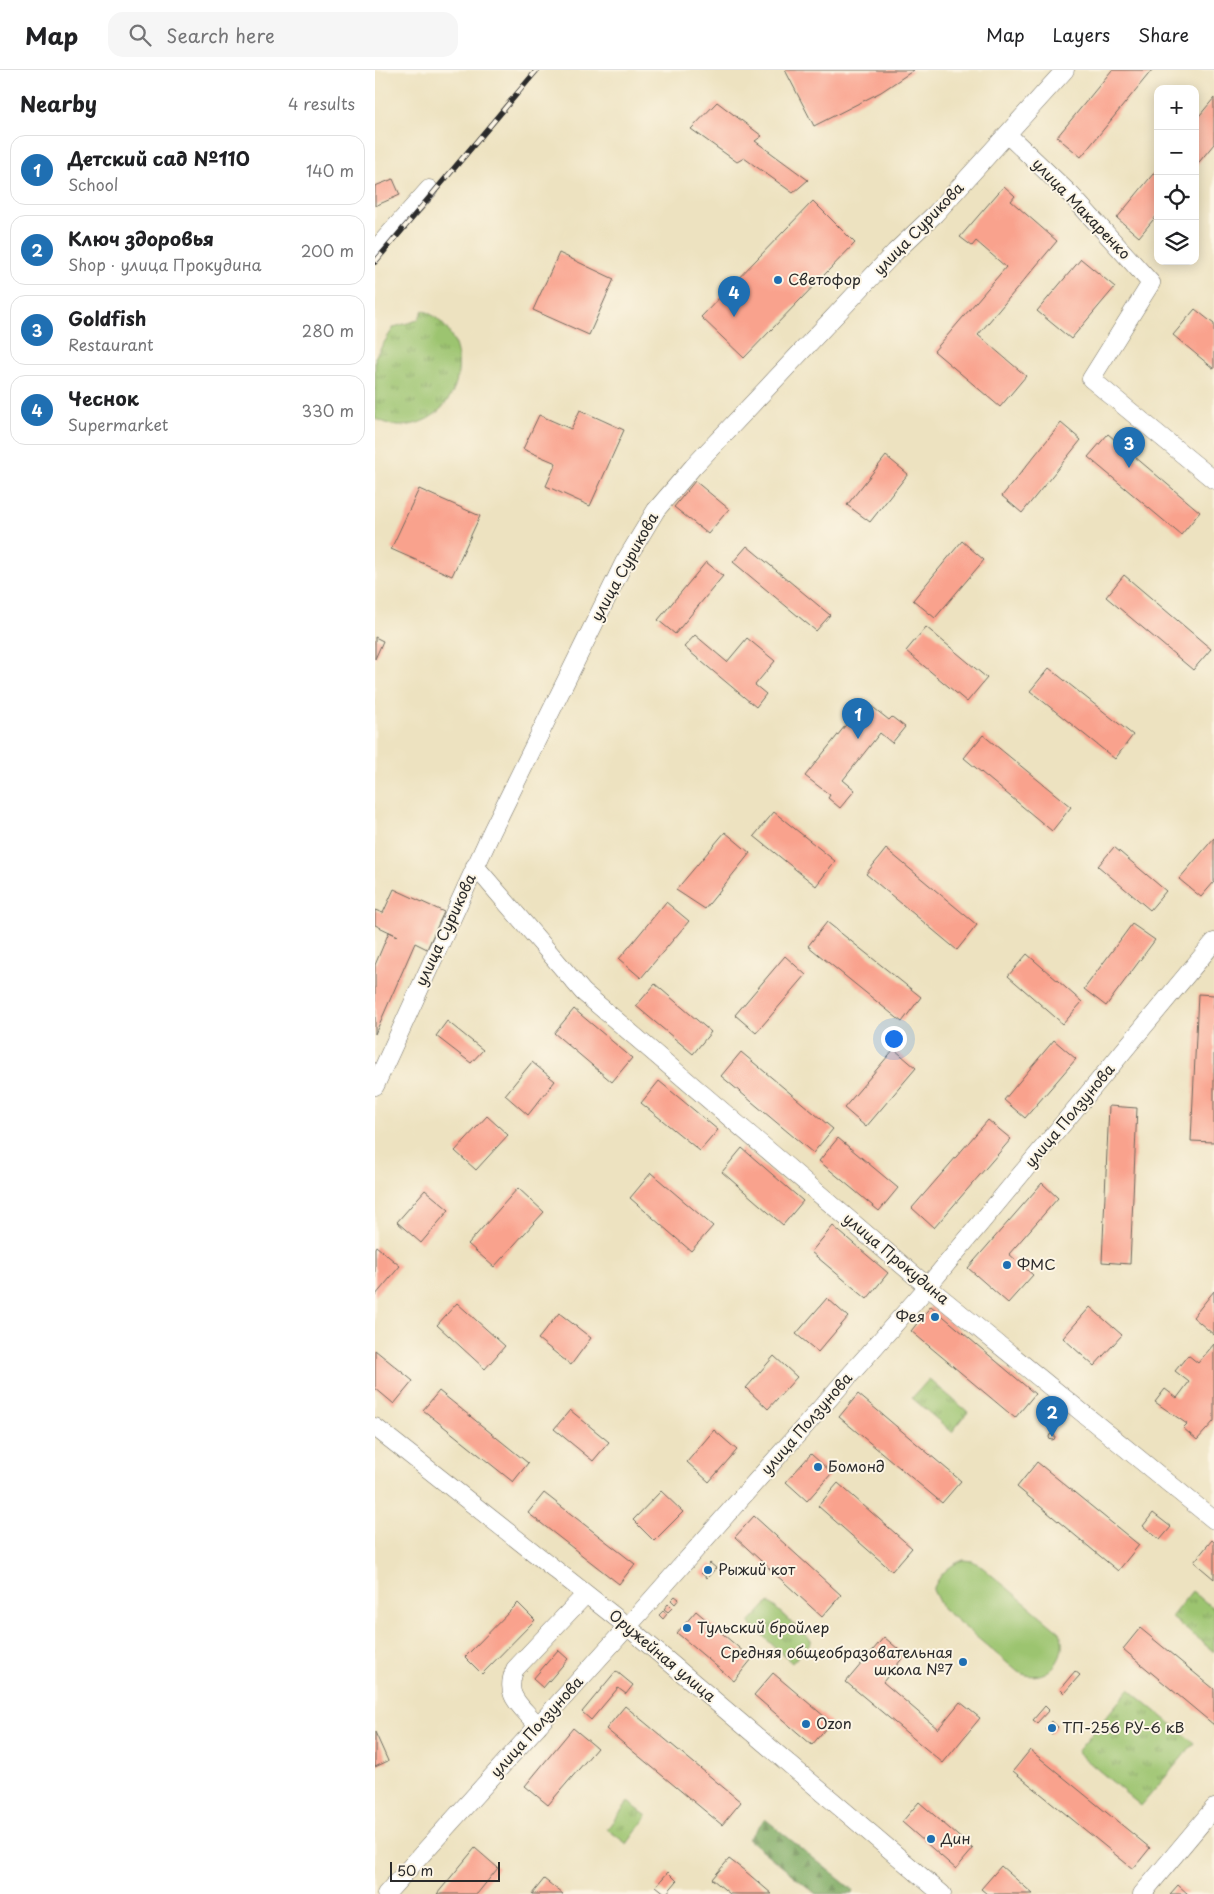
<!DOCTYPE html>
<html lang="en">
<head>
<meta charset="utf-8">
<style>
  body { margin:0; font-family:"Playpen Sans",sans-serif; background:#f6f6f6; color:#202124 }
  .controls { position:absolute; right:15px; top:15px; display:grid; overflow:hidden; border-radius:10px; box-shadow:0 2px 12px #0003 }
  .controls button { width:45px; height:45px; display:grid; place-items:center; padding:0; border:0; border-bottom:1px solid #e0e0e0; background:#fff; color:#202124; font:25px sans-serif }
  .scale { position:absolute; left:15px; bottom:12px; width:110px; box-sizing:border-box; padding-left:5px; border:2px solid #2b2b2b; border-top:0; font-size:14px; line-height:18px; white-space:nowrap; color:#2b2b2b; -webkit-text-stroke:4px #fcf5e5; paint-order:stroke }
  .you { position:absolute; left:518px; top:968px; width:18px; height:18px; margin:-12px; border:4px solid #fff; border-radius:50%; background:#1a73e8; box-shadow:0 0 0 8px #1a73e833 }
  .badge { display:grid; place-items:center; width:32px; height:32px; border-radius:50%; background:#1f6fb2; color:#fff; font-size:16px; font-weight:700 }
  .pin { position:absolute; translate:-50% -41px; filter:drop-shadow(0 1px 2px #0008) }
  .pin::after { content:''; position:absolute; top:26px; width:18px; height:15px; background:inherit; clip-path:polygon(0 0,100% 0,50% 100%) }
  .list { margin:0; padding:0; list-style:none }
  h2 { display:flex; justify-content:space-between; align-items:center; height:65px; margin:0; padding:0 20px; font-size:21px }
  h2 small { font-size:16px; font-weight:400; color:#757577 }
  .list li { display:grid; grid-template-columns:32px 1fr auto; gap:15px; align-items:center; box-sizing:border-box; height:70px; margin:0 10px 10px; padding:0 10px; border:1px solid #e0e0e0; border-radius:15px }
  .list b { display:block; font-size:19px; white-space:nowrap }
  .list p { margin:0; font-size:16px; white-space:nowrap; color:#757577 }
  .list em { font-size:16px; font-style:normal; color:#757577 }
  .icon { flex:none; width:28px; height:28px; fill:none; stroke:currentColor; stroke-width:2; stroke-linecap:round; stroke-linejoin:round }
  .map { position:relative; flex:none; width:839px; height:1824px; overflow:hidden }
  header { display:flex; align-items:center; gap:30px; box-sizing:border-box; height:70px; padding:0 25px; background:#fff; border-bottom:1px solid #e0e0e0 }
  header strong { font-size:24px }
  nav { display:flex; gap:28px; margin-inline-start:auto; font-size:18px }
  .search { width:350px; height:45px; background:#f6f6f6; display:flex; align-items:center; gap:12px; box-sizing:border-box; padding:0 18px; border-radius:15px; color:#757577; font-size:19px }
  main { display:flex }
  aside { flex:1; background:#fff }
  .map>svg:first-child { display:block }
</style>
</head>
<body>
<header>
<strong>Map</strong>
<div class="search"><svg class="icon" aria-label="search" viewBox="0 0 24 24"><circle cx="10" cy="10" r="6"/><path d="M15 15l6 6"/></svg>Search here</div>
<nav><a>Map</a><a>Layers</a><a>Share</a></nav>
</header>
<main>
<aside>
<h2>Nearby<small>4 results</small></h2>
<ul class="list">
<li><span class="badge">1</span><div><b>Детский сад №110</b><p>School</p></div><em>140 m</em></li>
<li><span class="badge">2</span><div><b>Ключ здоровья</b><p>Shop · улица Прокудина</p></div><em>200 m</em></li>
<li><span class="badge">3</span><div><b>Goldfish</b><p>Restaurant</p></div><em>280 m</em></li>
<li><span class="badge">4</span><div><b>Чеснок</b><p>Supermarket</p></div><em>330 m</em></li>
</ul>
</aside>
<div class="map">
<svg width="839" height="1824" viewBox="0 0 839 1824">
  <defs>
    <pattern id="forest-firs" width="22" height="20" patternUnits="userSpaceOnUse" patternTransform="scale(1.25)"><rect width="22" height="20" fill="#7daa62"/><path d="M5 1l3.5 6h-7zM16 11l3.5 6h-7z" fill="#678b51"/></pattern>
    <pattern id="park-tufts" width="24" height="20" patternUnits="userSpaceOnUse" patternTransform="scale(1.25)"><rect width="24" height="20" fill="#9cc470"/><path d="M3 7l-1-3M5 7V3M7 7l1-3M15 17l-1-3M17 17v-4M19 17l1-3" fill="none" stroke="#7f9f5c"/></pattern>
  </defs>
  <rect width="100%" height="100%" fill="#fcf5e5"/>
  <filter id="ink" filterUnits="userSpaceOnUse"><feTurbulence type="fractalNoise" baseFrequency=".02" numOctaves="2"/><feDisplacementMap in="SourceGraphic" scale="10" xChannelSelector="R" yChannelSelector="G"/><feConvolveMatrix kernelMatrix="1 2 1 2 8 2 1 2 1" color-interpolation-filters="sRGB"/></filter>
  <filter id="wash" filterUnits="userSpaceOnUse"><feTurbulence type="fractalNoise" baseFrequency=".0096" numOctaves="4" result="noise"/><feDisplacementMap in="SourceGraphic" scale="20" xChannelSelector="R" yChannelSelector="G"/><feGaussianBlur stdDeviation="1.12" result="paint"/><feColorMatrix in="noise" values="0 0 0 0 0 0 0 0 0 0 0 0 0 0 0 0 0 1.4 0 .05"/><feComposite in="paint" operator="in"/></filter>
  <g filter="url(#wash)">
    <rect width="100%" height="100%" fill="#ede2c0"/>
    <path fill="url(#forest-firs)" stroke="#546a46" d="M390 1749 479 1821 477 1824H441L373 1769Z"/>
    <path fill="url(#park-tufts)" stroke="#64784e" d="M48 240C105 266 90 353 26 356 18 357 8 351 0 349V287L19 257 43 250Z
      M554 1309 593 1342 577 1362 537 1328Z
      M817 1521 839 1539V1582L796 1547Z
      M394 1532 437 1571 417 1593 374 1553Z
      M754 1619 819 1673 766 1736 702 1682Z
      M253 1732 272 1746 252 1774 232 1759Z"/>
    <path fill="#9cc470" stroke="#64784e" d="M588 1490 598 1491 607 1497 685 1562C695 1589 670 1616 643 1602L567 1538 558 1520C564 1505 573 1496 588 1490Z"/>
    <g id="blocks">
      <path fill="#f9a28d" d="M410 0H539L506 22 439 56Z
        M737 0H777L706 87 682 67Z
        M839 28V74L820 97V51Z
        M342 32 387 66 380 71 433 110 418 123 369 88 362 92 316 59Z
        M783 98V144L764 167 742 148Z
        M18 109 25 125 0 136V116Z
        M629 116 640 126 636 131 682 171 603 265 651 306 625 337 559 281 631 197 601 171 597 176 585 167Z
        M438 131 480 173 369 288 326 247Z
        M184 183 239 209 214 265 158 240Z
        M706 189 740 217 696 269 662 241Z
        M820 239 839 254V299L798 265Z
        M205 340 249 360 215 436 171 416 181 393 148 379 164 345 196 359Z
        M686 353 706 370 647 443 627 426Z
        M733 364 825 442 806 465 713 387Z
        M511 386 533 404 495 452 472 435Z
        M320 411 354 439 333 464 299 437Z
        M44 419 105 446 77 506 16 479Z
        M587 471 609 490 560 548 538 530Z
        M372 476 455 545 441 561 358 492Z
        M331 492 348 506 300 564 283 550Z
        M749 505 836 579 818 600 731 527Z
        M551 557 612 608 592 632 531 581Z
        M320 565 352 592 372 568 400 591 380 615 391 624 381 637 309 577Z
        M0 567 8 571 0 589Z
        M674 598 758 665 740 689 655 621Z
        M490 631 514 650 517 647 530 657 517 673 505 663 468 710 480 720 465 738 453 728 455 725 430 706Z
        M608 665 696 737 677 761 589 688Z
        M399 742 460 791 441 816 379 766Z
        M350 762 375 783 330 839 301 820Z
        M839 768V812L826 827 804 809Z
        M739 777 791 821 775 840 723 796Z
        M511 779 602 855 582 880 491 804Z
        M19 819 69 842 52 879 40 873 0 964V895L14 862 23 866 0 855V840L8 843Z
        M291 832 314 851 266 908 244 889Z
        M452 852 546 927 527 952 433 876Z
        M757 854 780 870 731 936 709 919Z
        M652 884 707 932 688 954 633 906Z
        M410 886 431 905 381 963 360 945Z
        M280 914 336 962 318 984 261 936Z
        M823 924 839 925V1072L816 1071Z
        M199 939 257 988 237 1012 179 963Z
        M72 951 108 980 96 993 61 966Z
        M679 970 701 989 650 1048 629 1030Z
        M519 979 541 998 491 1057 469 1038Z
        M366 982 458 1059 438 1083 346 1006Z
        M157 992 180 1011 153 1045 130 1025Z
        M284 1011 343 1060 325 1081 266 1033Z
        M734 1036 762 1038 755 1194 727 1192Z
        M112 1046 133 1065 101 1100 80 1081Z
        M613 1050 636 1069 559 1158 537 1138Z
        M463 1068 523 1118 504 1141 444 1091Z
        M367 1078 428 1131 408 1155 347 1102Z
        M276 1103 338 1156 316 1181 255 1128Z
        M667 1113 683 1128 634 1184 658 1205 633 1233 593 1198Z
        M143 1118 169 1142 119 1197 93 1174Z
        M50 1120 74 1140 46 1173 22 1152Z
        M458 1156 513 1203 492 1229 436 1182Z
        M1 1176 25 1196 0 1226V1178Z
        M839 1221V1265L818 1247Z
        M452 1228 473 1247 443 1282 421 1264Z
        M82 1233 130 1276 110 1299 62 1255Z
        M556 1236 660 1324 640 1348 536 1261Z
        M715 1237 747 1265 719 1296 688 1268Z
        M184 1243 216 1268 196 1295 163 1269Z
        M839 1274V1351L822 1370 808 1358 812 1354 780 1332 790 1319 802 1328 814 1312 800 1301 813 1285 823 1293Z
        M0 1280 38 1311 19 1334 0 1318Z
        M399 1286 422 1307 393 1339 371 1318Z
        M64 1321 153 1393 138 1412 48 1340Z
        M483 1324 586 1411 567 1433 464 1347Z
        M195 1340 234 1372 218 1391 179 1359Z
        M339 1360 362 1380 334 1412 312 1392Z
        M674 1367a3 3 0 1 1 6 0a3 3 0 1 1-6 0Z
        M436 1384 457 1403 432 1431 411 1412Z
        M662 1392 764 1475 743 1501 642 1417Z
        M463 1413 537 1478 517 1501 443 1436Z
        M286 1421 308 1442 279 1471 258 1450Z
        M169 1423 260 1494 244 1514 153 1443Z
        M778 1443 796 1457 785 1470 768 1456Z
        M379 1446 466 1525 447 1547 360 1467Z
        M837 1470 839 1472V1509L819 1492Z
        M335 1493 341 1498 332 1508 326 1503Z
        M300 1526 304 1529 300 1534 296 1530Z
        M143 1533 160 1550 107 1604 90 1587Z
        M293 1534 297 1538 293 1542 289 1539Z
        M288 1541 292 1544 288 1549 284 1545Z
        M321 1541 377 1589 359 1611 302 1563Z
        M765 1558 839 1619V1655L748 1579Z
        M509 1567 530 1585 508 1612 563 1659 585 1632 605 1648 568 1693 471 1612Z
        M183 1580 193 1589 168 1618 158 1609Z
        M241 1601 258 1615 251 1624 243 1618 216 1650 207 1642Z
        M700 1601 705 1605 689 1623 685 1619Z
        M398 1603 456 1652 437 1675 379 1625Z
        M250 1636 366 1732 347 1755 231 1659Z
        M670 1636 674 1640 662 1653 658 1650Z
        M677 1651 683 1657 677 1664 670 1659Z
        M198 1658 222 1678 173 1735 150 1716Z
        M0 1662 13 1691 0 1697Z
        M655 1680 775 1778 758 1799 638 1701Z
        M544 1732 598 1779 581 1799 527 1752Z
        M100 1778 123 1798 102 1824H62Z
        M354 1789 370 1801 397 1824H355L337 1809Z
        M626 1796 658 1824H612L606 1819Z
        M293 1802 302 1811 291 1824 281 1816Z
        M169 1809 188 1824H157Z
        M803 1815 813 1824H795Z"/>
    </g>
  </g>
  <g filter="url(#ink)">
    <use href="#blocks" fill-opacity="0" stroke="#6f6b5f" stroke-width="1"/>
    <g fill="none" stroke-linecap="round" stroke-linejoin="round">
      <defs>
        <path id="minor" d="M633 65 697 126 776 213 716 309 839 410
          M0 180 54 119
          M100 796 208 922 553 1217 839 1450
          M0 1016 117 761 249 493 281 440 318 397 520 182 560 144 690 0
          M0 1357 253 1557 567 1824
          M163 1656C146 1635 128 1627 140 1599L211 1524
          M11 1824 263 1545 549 1221 839 872
          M767 1824 839 1738"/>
      </defs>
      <use href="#minor" stroke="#6f6b5f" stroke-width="19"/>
      <use href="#minor" stroke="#fff" stroke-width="18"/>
      <defs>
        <path id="rail" d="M0 192 162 0"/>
      </defs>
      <use href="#rail" stroke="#2b2b2b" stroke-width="5.5"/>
      <use href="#rail" stroke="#fcf5e5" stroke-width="4" stroke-dasharray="11" stroke-linecap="butt"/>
    </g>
  </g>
  <g fill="#1f6fb2" stroke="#fcf5e5" stroke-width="2">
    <circle cx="403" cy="210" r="5"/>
    <circle cx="632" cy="1195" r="5"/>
    <circle cx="560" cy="1247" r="5"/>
    <circle cx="443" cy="1397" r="5"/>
    <circle cx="333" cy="1500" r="5"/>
    <circle cx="312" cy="1558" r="5"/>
    <circle cx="588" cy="1592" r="5"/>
    <circle cx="431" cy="1654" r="5"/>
    <circle cx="677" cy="1658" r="5"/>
    <circle cx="556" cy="1769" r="5"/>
  </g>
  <g text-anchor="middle" stroke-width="4" stroke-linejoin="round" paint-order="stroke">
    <g font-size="15" fill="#2b2b2b" stroke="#fcf5e5">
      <text transform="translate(706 139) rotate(46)" y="5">улица Макаренко</text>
      <text transform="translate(544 159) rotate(-46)" y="5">улица Сурикова</text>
      <text transform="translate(250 497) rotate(-61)" y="5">улица Сурикова</text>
      <text transform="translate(71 860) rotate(-65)" y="5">улица Сурикова</text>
      <text transform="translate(695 1046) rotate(-50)" y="5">улица Ползунова</text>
      <text transform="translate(521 1189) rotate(40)" y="5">улица Прокудина</text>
      <text transform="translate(432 1354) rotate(-49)" y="5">улица Ползунова</text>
      <text transform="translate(287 1586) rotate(40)" y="5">Оружейная улица</text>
      <text transform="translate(162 1657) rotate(-48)" y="5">улица Ползунова</text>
    </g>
    <g font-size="15" fill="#2b2b2b" stroke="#fcf5e5" text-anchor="start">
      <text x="413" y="215">Светофор</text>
      <text x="642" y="1200">ФМС</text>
      <text x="550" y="1252" text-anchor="end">Фея</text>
      <text x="453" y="1402">Бомонд</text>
      <text x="343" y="1505">Рыжий кот</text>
      <text x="322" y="1563">Тульский бройлер</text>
      <text x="578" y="1588" text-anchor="end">Средняя общеобразовательная<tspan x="578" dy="17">школа №7</tspan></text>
      <text x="441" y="1659">Ozon</text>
      <text x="687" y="1663">ТП-256 РУ-6 кВ</text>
      <text x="566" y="1774">Дин</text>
    </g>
  </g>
</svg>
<div class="controls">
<button>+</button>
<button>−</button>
<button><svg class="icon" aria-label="locate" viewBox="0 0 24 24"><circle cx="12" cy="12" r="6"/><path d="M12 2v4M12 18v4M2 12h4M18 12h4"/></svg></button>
<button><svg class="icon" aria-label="layers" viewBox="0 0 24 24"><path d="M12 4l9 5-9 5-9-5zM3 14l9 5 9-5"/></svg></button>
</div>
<div class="scale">50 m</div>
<div class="you"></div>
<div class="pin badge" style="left:483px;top:669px">1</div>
<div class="pin badge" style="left:677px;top:1367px">2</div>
<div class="pin badge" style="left:754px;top:398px">3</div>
<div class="pin badge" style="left:359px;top:247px">4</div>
</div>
</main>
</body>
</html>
